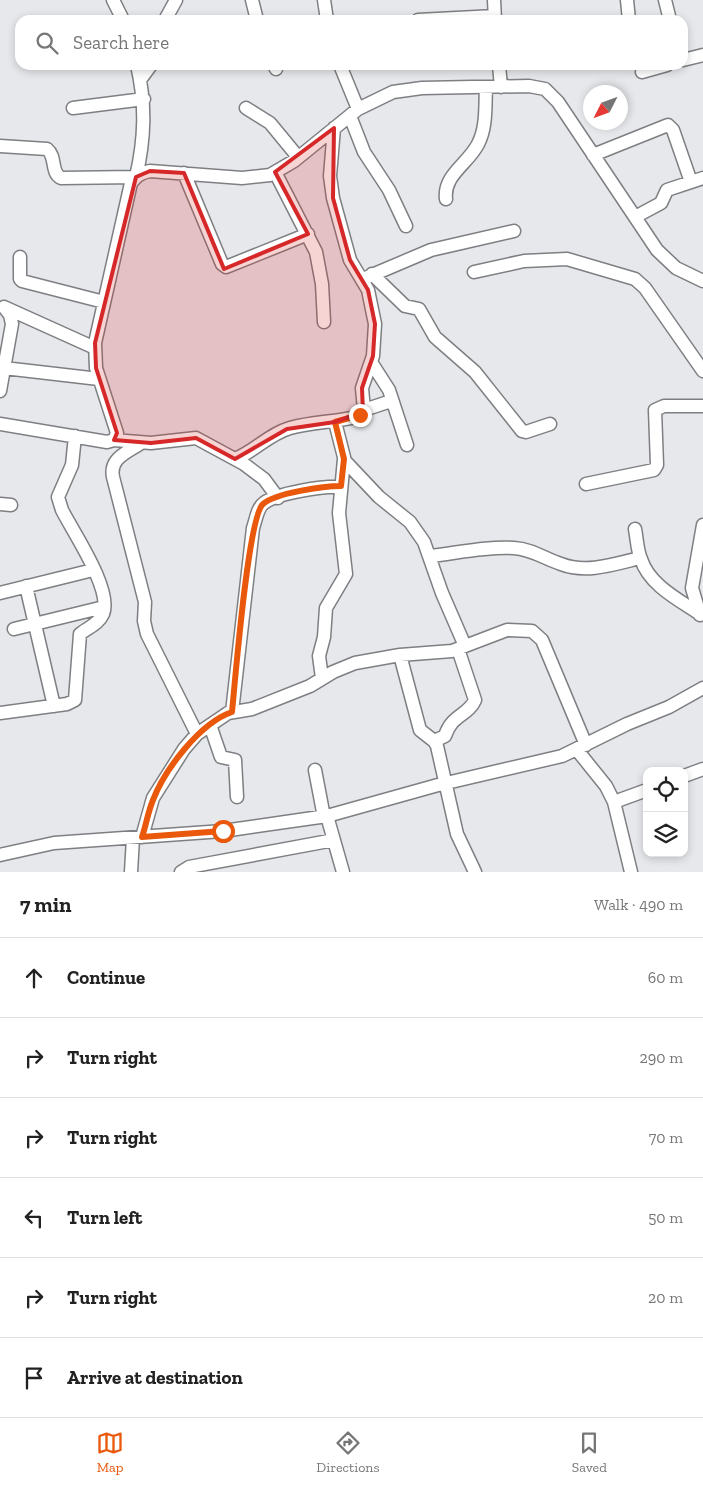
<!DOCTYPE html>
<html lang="en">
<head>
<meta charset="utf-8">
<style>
  body { margin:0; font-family:"Zilla Slab",serif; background:#f2f2f2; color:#222 }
  .controls { position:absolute; right:15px; bottom:15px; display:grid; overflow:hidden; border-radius:10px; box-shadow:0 2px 8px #0003 }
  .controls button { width:45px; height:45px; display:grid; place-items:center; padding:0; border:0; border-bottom:1px solid #e0e0e0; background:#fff; color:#222; font:25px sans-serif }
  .compass { position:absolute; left:583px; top:85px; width:45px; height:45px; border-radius:50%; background:#fff; box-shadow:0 2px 8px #0003; rotate:228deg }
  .stop { position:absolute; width:15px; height:15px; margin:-11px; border:4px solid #ea580c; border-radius:50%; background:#fff }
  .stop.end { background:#ea580c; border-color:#fff; box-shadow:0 1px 5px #0008 }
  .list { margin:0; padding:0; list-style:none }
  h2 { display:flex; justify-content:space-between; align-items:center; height:65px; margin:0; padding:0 20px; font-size:21px }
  h2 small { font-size:16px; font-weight:400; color:#767676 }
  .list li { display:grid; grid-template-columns:32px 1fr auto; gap:15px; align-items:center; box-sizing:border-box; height:80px; padding:0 20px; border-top:1px solid #e0e0e0 }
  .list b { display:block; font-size:19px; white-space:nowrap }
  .list em { font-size:16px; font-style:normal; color:#767676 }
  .icon { flex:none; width:28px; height:28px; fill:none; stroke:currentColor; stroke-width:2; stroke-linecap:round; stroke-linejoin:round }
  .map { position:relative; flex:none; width:703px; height:872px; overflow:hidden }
  .search { position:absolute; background:#fff; box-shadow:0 2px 8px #0003; left:15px; right:15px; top:15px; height:55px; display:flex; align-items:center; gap:12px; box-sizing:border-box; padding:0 18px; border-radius:15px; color:#767676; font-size:19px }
  .sheet { height:545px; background:#fff }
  nav { display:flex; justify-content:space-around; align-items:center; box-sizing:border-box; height:70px; border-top:1px solid #e0e0e0; background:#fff; font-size:14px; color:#767676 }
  nav a { display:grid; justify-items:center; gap:2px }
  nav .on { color:#ea580c }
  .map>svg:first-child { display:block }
</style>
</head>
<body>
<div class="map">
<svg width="703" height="872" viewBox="0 0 703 872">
  <rect width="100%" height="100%" fill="#e6e8eb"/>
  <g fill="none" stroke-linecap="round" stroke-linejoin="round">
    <defs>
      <path id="minor" d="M113 0 123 20
        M252 0 257 20
        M324 0 327 20
        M494 0 495 20
        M627 0 629 20
        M665 0 670 20
        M165 20 176 0
        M418 20 495 16
        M683 60 703 55
        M274 65 276 69
        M340 65 358 109
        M499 65 501 87
        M642 72 667 65
        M140 80 151 65
        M73 108 144 99
        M246 108 270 123 298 157
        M350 116 364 152 389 190 406 226
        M0 146 47 149C57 157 50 172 61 178L136 177C145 138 146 104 137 65
        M593 155 668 125 673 130 691 182
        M275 172 316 252 322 284 324 322
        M184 173 222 264 226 267 308 234
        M446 199C443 175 468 164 478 144 487 127 485 106 486 87
        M635 217 661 203 667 190 703 178
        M20 257V279L22 281 104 302
        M474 272 524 261 567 259 635 279 645 288 703 371
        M372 274 405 306 419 309 435 337 475 372 522 431 526 432 550 424
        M365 278 431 250 514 231
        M4 307 95 348
        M371 362 389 390 407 445
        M4 368 99 379
        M0 391 12 324 10 315 4 307
        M364 410 391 401
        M335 422 345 461 379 497 410 522 424 542 442 593 465 646
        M0 424 107 442 114 440 117 433 96 368 95 343 131 183C137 176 140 173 150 171L242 178 270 175 294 161 358 109 393 92 422 88 529 86 545 89 558 102 657 250 676 268 703 281
        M114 440 151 443 196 438 244 464 264 479 278 498
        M141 443C128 452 109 458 113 477L145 602 144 621 147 634 197 734
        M235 459C255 451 269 434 290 428 311 422 335 422 356 417L364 410 362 388 373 356 375 324 368 290 350 260 333 198 330 176 334 128
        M586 484 654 470 657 465 655 410 664 406H703
        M0 504 11 505
        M635 529C637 539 637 550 641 559 649 585 679 600 700 614
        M430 556C458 553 487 546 514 548 532 549 545 559 561 564 586 574 615 564 640 558
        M26 586 54 706
        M0 593 93 570
        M700 615 692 588 703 525
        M14 629 104 607
        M400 655 420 730 434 741 437 746 457 834 475 872
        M322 678 319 656 324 637 326 608 346 574 339 513 344 459
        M232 712 253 528C256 520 257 508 264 503 277 493 323 486 341 487
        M0 713 67 704 75 700 80 634C88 627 98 625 103 614 113 590 73 532 62 510L58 497 72 465 75 436
        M210 725 221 757 235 760 237 797
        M434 741 445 736C452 714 468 716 475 700L458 649
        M577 750 606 786 614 802 631 872
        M315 770 324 817
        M684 776 703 769
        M614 802 647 790
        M327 816 343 872
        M142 837 153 798 184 749 197 734 228 713 252 709 310 686 333 672 355 663 400 655 452 651 507 630 532 631 542 640 586 745
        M0 855 54 843 223 831 327 816 438 785 562 756 627 724 669 707 703 688
        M131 872 133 838
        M181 872 189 867 334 840"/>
    </defs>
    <use href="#minor" stroke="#7d7f82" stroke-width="15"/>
    <use href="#minor" stroke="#fff" stroke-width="12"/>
  </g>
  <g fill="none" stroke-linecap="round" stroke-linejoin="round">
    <path stroke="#ea580c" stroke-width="6" d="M223 831 142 837C146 825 148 812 153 800 165 769 200 723 232 712 235 683 248 517 263 504 275 493 324 486 341 486L344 459 335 422 360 415"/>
  </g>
  <path fill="#d62828" fill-opacity="0.2" stroke="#d62828" stroke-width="4" stroke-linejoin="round" d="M334 128 333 198 350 260 368 290 375 324 373 356 362 388 363 412 335 422 287 429 235 459 196 438 151 443 114 440 117 433 96 368 95 343 136 177 150 171 184 173 224 269 308 234 275 172Z"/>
</svg>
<div class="controls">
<button><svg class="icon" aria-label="locate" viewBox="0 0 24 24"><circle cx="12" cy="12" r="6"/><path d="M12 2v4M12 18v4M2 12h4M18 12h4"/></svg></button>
<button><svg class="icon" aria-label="layers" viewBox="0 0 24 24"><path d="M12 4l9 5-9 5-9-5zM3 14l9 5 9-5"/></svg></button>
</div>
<svg class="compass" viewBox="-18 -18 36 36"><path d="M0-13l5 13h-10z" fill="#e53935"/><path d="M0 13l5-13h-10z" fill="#767676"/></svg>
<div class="stop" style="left:223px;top:831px"></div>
<div class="stop end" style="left:360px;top:415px"></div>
<div class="search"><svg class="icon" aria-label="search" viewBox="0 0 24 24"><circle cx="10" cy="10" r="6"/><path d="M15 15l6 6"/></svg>Search here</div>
</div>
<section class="sheet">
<h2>7 min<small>Walk · 490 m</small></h2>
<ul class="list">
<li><svg class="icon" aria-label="ahead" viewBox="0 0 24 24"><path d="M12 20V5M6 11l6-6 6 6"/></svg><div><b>Continue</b></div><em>60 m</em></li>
<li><svg class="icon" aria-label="right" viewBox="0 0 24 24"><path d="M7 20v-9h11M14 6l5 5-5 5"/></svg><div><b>Turn right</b></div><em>290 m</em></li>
<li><svg class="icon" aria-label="right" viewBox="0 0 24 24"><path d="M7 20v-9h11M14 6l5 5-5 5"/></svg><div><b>Turn right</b></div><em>70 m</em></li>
<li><svg class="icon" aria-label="left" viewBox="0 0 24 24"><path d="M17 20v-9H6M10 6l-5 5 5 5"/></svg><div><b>Turn left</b></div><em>50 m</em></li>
<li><svg class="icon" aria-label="right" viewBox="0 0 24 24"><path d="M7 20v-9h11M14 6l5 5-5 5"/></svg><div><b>Turn right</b></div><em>20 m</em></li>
<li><svg class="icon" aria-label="arrive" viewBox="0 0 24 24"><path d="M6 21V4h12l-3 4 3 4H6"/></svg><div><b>Arrive at destination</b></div></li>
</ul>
</section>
<nav>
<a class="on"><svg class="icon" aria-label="map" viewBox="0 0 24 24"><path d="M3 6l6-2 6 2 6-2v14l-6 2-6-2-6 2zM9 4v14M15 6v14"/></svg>Map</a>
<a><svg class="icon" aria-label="directions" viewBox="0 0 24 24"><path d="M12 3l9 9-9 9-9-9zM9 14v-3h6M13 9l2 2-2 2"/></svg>Directions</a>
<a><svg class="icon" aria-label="saved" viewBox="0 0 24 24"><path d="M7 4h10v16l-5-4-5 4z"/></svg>Saved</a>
</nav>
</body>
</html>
